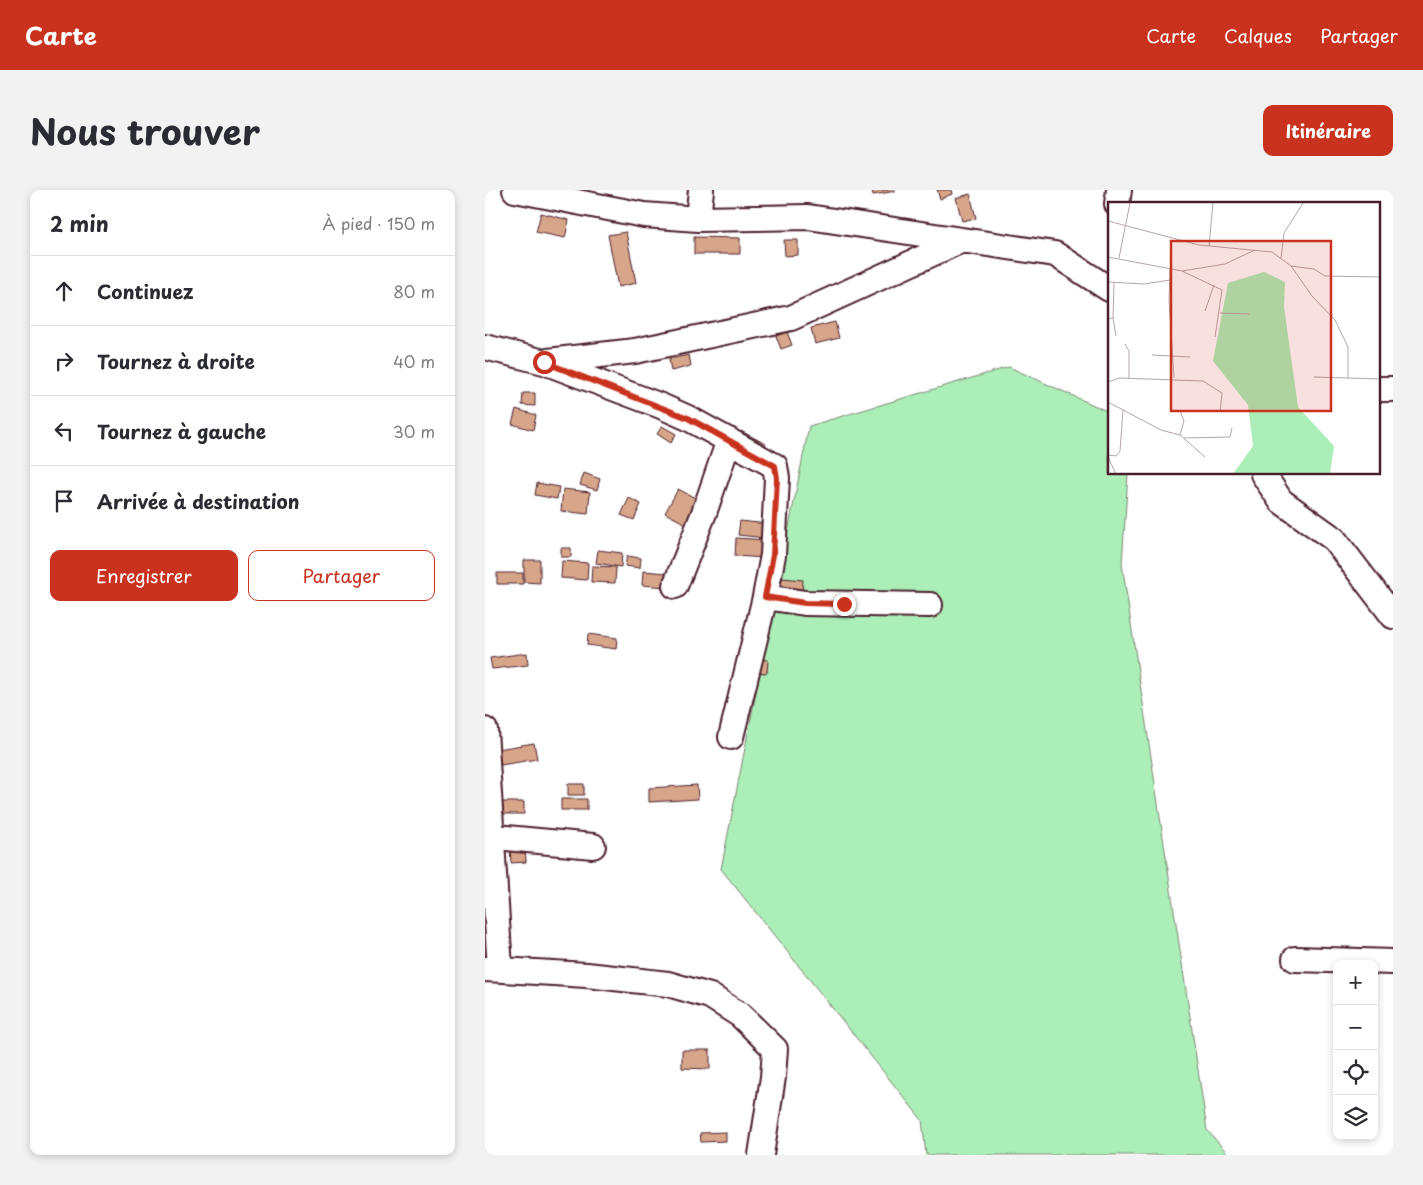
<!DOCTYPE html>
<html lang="fr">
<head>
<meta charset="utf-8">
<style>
  body { margin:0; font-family:"Playpen Sans",sans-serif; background:#f2f2f3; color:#2b2b33 }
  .controls { position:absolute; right:15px; bottom:15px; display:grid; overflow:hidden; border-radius:10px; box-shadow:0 2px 8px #0003 }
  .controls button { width:45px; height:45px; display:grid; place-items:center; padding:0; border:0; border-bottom:1px solid #e1e1e2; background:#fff; color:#2b2b33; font:25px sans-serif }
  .stop { position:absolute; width:15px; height:15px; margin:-11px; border:4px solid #c8321e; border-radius:50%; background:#fff }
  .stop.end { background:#c8321e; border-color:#fff; box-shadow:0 1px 5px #0008 }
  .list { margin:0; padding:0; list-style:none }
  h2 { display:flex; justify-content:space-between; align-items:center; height:65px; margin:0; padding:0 20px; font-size:21px }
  h2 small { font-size:16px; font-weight:400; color:#7c7c81 }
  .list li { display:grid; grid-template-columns:32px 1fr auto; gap:15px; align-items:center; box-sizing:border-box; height:70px; padding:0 20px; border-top:1px solid #e1e1e2 }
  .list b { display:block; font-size:19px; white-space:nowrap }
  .list em { font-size:16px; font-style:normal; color:#7c7c81 }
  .actions { display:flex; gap:10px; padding:15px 20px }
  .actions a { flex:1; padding:11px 0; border:1px solid #c8321e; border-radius:10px; text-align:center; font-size:18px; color:#c8321e }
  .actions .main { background:#c8321e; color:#fff }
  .icon { flex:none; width:28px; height:28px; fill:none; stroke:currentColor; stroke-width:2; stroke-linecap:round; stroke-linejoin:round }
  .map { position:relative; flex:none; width:908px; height:965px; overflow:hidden; border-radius:10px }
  header { display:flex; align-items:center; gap:30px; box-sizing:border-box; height:70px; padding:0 25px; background:#c8321e; color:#fff }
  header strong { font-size:24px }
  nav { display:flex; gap:28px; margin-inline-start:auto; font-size:18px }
  .intro { display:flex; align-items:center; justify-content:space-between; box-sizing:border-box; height:120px; padding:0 30px }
  h1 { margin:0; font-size:35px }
  .button { padding:12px 22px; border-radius:10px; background:#c8321e; color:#fff; font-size:18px; font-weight:700 }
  main { display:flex; gap:30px; padding:0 30px }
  aside { flex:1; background:#fff; border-radius:10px; box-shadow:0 2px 8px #0003 }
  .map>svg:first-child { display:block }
</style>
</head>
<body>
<header>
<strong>Carte</strong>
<nav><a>Carte</a><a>Calques</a><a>Partager</a></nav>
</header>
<div class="intro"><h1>Nous trouver</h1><a class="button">Itinéraire</a></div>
<main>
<aside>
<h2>2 min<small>À pied · 150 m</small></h2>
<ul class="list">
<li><svg class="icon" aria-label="ahead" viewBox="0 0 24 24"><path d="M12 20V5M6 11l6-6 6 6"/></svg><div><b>Continuez</b></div><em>80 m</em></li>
<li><svg class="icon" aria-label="right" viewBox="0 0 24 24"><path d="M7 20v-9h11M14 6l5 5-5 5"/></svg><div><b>Tournez à droite</b></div><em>40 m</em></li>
<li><svg class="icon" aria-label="left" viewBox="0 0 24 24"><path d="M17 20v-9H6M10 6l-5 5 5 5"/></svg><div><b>Tournez à gauche</b></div><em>30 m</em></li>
<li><svg class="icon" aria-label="arrive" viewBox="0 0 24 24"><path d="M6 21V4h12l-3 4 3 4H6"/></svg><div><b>Arrivée à destination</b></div></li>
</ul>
<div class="actions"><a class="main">Enregistrer</a><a>Partager</a></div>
</aside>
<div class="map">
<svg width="908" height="965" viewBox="0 0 908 965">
  <rect width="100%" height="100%" fill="#fff"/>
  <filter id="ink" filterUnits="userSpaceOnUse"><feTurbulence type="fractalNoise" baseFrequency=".02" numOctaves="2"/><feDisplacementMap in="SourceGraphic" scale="10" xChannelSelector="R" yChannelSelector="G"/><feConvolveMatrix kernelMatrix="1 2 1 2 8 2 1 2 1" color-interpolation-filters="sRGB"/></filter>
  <g filter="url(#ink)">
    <path fill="#aceeb8" stroke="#7b8672" d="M524 177 624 222V284H643L637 374 722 940 744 965H441L437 930 236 679 324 236Z"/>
    <path fill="#d7a68a" stroke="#4a1f2b" d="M387 0H411V1L388 5Z
      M452 0H466L467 4 455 9Z
      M485 4 491 28 477 31 471 8Z
      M56 23 84 30 80 48 51 42Z
      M141 42 151 93 133 97 123 45Z
      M209 47 255 48V64H209Z
      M299 50H313V65L300 66Z
      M350 132 354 148 330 154 326 138Z
      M302 142 307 155 296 159 291 146Z
      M204 165 206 176 186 181 184 169Z
      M38 203H50V216L37 215Z
      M31 219 51 225 48 240 27 234Z
      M177 236 191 244 186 253 172 244Z
      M256 241 281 254 276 264 250 251Z
      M99 283 115 289 112 300 95 295Z
      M52 293 74 297 72 309 50 305Z
      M78 299 105 302 103 324 76 321Z
      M193 299 216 311 203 335 180 323Z
      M144 308 156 314 149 330 136 325Z
      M255 331 283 334 281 348 253 345Z
      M251 348 282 350 281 368 250 366Z
      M76 358H86V367H76Z
      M113 360 137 363 136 377 111 373Z
      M142 366 156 368 155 378 140 376Z
      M39 370H55V393L39 392Z
      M77 371 103 373 102 390 76 388Z
      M107 376 131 377 130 393 106 392Z
      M158 381 182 383 181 397 157 395Z
      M12 383H38V394H12Z
      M297 388 318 390 317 401 296 399Z
      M103 444 132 448 131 459 102 455Z
      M42 463 43 475 7 479 5 468Z
      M269 469 283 470 282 483 268 482Z
      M49 553 52 569 16 575 13 559Z
      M83 594H99V605H83Z
      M212 595 213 609 164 612V598Z
      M76 609H102V620H76Z
      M14 612H39V624H14Z
      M40 656 41 672 26 673 25 657Z
      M197 860H225V879L197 878Z
      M241 942V951L216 952 215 943Z"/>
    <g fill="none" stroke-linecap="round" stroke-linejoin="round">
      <defs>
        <path id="minor" d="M30 0 159 25 213 29 323 27 570 64 624 99
          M632 14 634 0
          M213 29 216 0
          M0 157 59 172 176 216 203 228 290 276 292 288 288 365 280 407 246 547
          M63 171 150 161 306 128 477 50
          M894 199H908
          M778 284 796 311 849 349 908 426
          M190 396 219 323 244 250
          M280 407 320 413 445 415
          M0 540 15 779
          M0 646 108 656
          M810 769 908 772
          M0 779 102 785 183 794 225 806 255 825 290 859 288 887 276 965"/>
      </defs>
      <use href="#minor" stroke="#4a1f2b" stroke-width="28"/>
      <use href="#minor" stroke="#fff" stroke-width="24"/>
    </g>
  </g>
  <g fill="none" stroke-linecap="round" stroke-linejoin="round" filter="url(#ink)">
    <path stroke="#c8321e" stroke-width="6" d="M59 172 203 228 290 276 292 288 288 365 280 407 320 413 359 414"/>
  </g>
  <g transform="translate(623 12)">
    <rect width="272" height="272" fill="#fff"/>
    <path d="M156 70 177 80 176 105 190 205 226 244 222 272H125L145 244 140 203 105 159 120 81Z" fill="#aceeb8"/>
    <path fill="none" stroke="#b7a5aa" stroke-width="1" d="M0 19 91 43 164 50 183 64 204 94 227 118 240 145V176L273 177M101 44 105 1M0 55 74 69 114 88 107 135M11 56 22 1M173 56 176 31 195 1M183 64 206 67 217 74 273 75M62 66 61 99 66 176M74 69 117 62 147 48M0 80 36 82 62 78M97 109 106 83M112 111 142 112M5 116 8 134M0 117 5 116 6 81M17 142 21 149V176M44 153 82 155M206 175 240 176M0 180 11 176 95 179 114 191 112 210M0 200 53 228 72 233 97 255M72 209 76 219 72 233M76 236 122 235 124 226M0 253 8 254 12 249 15 208M0 255 8 272"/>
    <path fill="#c8321e" fill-opacity="0.15" stroke="#c8321e" stroke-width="2.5" d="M63 39H223V209H63Z"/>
    <rect width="272" height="272" fill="none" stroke="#4a1f2b" stroke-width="2.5"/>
  </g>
</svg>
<div class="controls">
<button>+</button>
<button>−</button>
<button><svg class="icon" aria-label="locate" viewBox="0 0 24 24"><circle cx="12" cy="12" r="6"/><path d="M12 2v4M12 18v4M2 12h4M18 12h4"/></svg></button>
<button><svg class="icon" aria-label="layers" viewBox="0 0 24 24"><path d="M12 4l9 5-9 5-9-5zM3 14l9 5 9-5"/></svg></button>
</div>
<div class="stop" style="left:59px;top:172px"></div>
<div class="stop end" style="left:359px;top:414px"></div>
</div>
</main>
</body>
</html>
